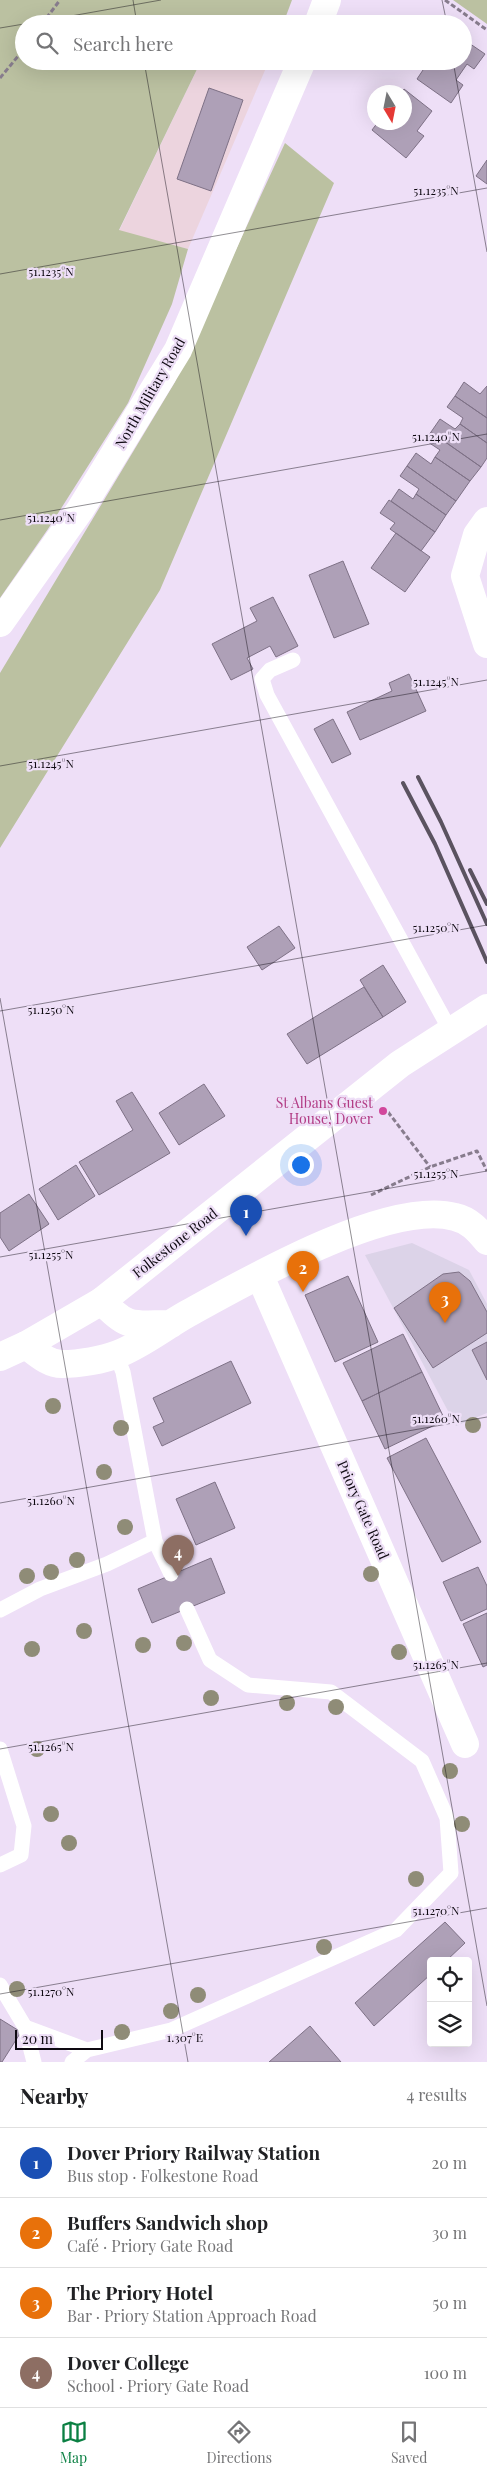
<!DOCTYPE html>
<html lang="en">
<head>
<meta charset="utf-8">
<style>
  body { margin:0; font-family:"Playfair Display",serif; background:#f6f6f6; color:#202124 }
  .controls { position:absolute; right:15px; bottom:15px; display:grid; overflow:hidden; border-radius:5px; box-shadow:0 5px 20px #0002 }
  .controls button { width:45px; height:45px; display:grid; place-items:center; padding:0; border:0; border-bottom:1px solid #e0e0e0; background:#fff; color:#202124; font:25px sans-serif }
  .compass { position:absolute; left:367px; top:85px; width:45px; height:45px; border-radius:50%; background:#fff; box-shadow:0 5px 20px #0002; rotate:170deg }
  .scale { position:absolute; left:15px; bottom:12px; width:88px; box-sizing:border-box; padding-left:5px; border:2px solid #0e0911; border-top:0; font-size:14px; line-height:18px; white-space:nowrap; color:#0e0911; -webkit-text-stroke:4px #eedff7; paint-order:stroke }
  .you { position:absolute; left:300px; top:1164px; width:18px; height:18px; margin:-12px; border:4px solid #fff; border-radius:50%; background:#1a73e8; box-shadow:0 0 0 8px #1a73e833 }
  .badge { display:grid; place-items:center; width:32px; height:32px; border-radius:50%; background:#0b8043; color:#fff; font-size:16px; font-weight:700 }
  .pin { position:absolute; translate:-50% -41px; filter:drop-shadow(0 1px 2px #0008) }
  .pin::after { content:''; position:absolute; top:26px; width:18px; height:15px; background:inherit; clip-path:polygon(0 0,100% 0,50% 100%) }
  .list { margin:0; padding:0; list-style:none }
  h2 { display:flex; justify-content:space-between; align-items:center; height:65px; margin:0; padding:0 20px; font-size:21px }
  h2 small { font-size:16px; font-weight:400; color:#757577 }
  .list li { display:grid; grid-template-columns:32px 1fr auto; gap:15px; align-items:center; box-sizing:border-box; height:70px; padding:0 20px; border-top:1px solid #e0e0e0 }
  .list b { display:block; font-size:19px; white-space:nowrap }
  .list p { margin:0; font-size:16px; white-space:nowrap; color:#757577 }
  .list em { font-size:16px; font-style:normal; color:#757577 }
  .icon { flex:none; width:28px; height:28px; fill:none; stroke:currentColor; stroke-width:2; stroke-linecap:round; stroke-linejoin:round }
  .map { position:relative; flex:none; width:487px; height:2062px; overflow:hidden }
  .search { position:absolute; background:#fff; box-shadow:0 5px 20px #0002; left:15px; right:15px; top:15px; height:55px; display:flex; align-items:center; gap:12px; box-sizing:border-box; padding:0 18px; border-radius:28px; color:#757577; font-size:19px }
  .sheet { height:345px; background:#fff }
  nav { display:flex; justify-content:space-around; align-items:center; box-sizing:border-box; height:70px; border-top:1px solid #e0e0e0; background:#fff; font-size:14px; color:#757577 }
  nav a { display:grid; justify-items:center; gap:2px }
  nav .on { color:#0b8043 }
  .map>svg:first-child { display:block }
</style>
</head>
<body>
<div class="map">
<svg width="487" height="2062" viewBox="0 0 487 2062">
  <rect width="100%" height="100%" fill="#eedff7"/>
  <path fill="#dcd3e8" d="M412 1243 469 1270 487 1304V1413L456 1426 365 1255Z"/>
  <path fill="#ecd4de" d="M201 61H269L188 249 119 231Z"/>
  <path fill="#bbc1a1" d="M0 0H292L283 24H24V61H201L119 230 188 249 172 304 128 403 48 529 0 598Z
    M453 0H487V24Z
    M285 143 334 183 160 590 0 848V673L175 382Z"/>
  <path fill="#aea0b7" stroke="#7e7186" d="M463 39 485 54 474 69 467 64 456 80 463 85 451 103 417 79 429 61H463Z
    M209 88 243 100 211 191 177 179Z
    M404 89 432 111 417 131 424 136 406 158 372 130 378 122H404V92H402Z
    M487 160V184L476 176Z
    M464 382 480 394 487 386V418L455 396Z
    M455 396 487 418V443L460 424 463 418 447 407Z
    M440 419 455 429 460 424 487 443V458L481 467 431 432Z
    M431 432 481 467 470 481 435 457 440 450 425 440Z
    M416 453 431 464 435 457 470 481 456 501 407 466Z
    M407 466 456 501 446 515 416 494 419 489 400 476Z
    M399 489 413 499 416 494 446 515 435 532 391 501Z
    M389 500 435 532 421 551 390 529 395 523 380 513Z
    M396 533 430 557 405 592 371 568Z
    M343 561 369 624 334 638 309 575Z
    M273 597 298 646 276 657 270 646 247 658 253 669 231 680 212 644 257 621 250 608Z
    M409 674 426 711 360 740 347 712 392 691 389 683Z
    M333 719 351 754 332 763 314 729Z
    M279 926 295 948 262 970 247 947Z
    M383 965 406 1002 383 1017 360 980Z
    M364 987 383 1017 307 1064 287 1034Z
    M204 1084 225 1116 179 1145 159 1113Z
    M132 1092 170 1153 99 1195 79 1162 133 1130 116 1101Z
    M76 1165 95 1196 58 1220 39 1189Z
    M29 1194 49 1224 9 1251 0 1237V1213Z
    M459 1272 470 1281 487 1312V1333L433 1368 394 1308 443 1274Z
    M348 1276 378 1342 335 1362 305 1295Z
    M403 1334 422 1372 362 1401 343 1363Z
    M487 1342V1380L472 1350Z
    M231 1361 251 1403 162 1446 153 1427 164 1422 153 1398Z
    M422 1372 445 1420 385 1449 362 1401Z
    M426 1438 481 1542 442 1562 387 1458Z
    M215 1482 235 1528 196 1545 176 1499Z
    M211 1558 225 1593 152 1623 138 1589Z
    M478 1567 487 1586V1609L461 1621 443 1582Z
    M487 1613V1665L483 1667 463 1624Z
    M445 1922 465 1943 446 1961H431V1974L374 2026 355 2003Z
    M0 2019 21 2032 2 2062H0Z
    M310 2026 341 2062H269Z"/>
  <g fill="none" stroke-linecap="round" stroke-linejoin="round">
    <path stroke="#877c8d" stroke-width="3" stroke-dasharray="5 2.5" stroke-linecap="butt" d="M445 0 487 30
      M42 24 60 0
      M0 78 24 49
      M388 1112 430 1167
      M371 1195 430 1167 477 1151 487 1171"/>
    <path stroke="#fff" stroke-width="15" d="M293 660 270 670 262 679 267 695 450 1030
      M116 1355 123 1372 155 1541
      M0 1610 40 1589 107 1564 155 1541 171 1574
      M0 1749 24 1826 21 1855 0 1865
      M0 1985 25 2027 87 2050
      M25 2027 34 2062
      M72 2062 87 2050 171 2030 396 1930 451 1873 447 1818 422 1761 331 1692 248 1685 210 1660 187 1609"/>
    <path stroke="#fff" stroke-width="28" d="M487 521 477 535 465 576 487 644
      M260 1276 465 1744
      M102 1301C128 1330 134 1324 171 1324
      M26 1345C37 1353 48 1364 62 1364 79 1364 103 1360 118 1354 143 1344 164 1327 187 1314 247 1281 388 1199 455 1217 469 1220 478 1230 487 1241"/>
    <path stroke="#fff" stroke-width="28" d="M318 24 327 0
      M0 623 80 510 178 350 302 61"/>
    <path stroke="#fff" stroke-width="28" d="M0 1357 26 1345 102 1301 400 1064 487 1008"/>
    <path stroke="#5b5360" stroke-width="4" d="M418 777 441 822 487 924
      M403 783 435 844 487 962
      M470 870 487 904"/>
  </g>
  <g fill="#8f8c77">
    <circle cx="53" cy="1406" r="8"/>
    <circle cx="473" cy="1425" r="8"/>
    <circle cx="121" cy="1428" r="8"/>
    <circle cx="104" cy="1472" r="8"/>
    <circle cx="125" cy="1527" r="8"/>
    <circle cx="77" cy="1560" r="8"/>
    <circle cx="51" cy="1572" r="8"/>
    <circle cx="371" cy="1574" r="8"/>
    <circle cx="27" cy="1576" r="8"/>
    <circle cx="84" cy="1631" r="8"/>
    <circle cx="184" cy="1643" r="8"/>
    <circle cx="143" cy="1645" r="8"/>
    <circle cx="32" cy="1649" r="8"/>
    <circle cx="399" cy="1652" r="8"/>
    <circle cx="211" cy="1698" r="8"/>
    <circle cx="287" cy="1703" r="8"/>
    <circle cx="336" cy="1707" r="8"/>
    <circle cx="37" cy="1749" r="8"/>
    <circle cx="450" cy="1771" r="8"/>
    <circle cx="51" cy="1814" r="8"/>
    <circle cx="462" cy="1824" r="8"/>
    <circle cx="69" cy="1843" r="8"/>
    <circle cx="416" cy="1879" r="8"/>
    <circle cx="324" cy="1947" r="8"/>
    <circle cx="17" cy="1989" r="8"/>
    <circle cx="198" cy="1995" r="8"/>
    <circle cx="171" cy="2011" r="8"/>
    <circle cx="122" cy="2032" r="8"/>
  </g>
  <path fill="none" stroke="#0e0911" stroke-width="1" stroke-opacity="0.45" d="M133 0 137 24M442 0 447 24M26 24 161 0M0 28 24 24M144 61 487 2006M453 61 487 252M0 274 487 188M0 520 487 434M0 766 487 680M0 998 188 2062M0 1011 487 925M0 1257 487 1171M0 1503 487 1417M0 1749 487 1663M0 1994 487 1908"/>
  <circle fill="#d1479c" stroke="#eedff7" stroke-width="2" cx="383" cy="1111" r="5"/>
  <g text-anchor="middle" stroke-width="4.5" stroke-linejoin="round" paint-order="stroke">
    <g font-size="14" fill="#0e0911" stroke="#eedff7">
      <text transform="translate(150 393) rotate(-60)" y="5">North Military Road</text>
      <text transform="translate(175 1243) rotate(-38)" y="5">Folkestone Road</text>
      <text transform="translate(363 1510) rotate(66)" y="5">Priory Gate Road</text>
    </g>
    <g font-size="14" fill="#b23c85" stroke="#eedff7" text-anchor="end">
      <text x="373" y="1108">St Albans Guest<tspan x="373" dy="16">House, Dover</tspan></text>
    </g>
  </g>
  <g font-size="12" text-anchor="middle" fill="#0e0911" stroke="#eedff7" stroke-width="4.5" stroke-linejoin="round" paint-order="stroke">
    <text x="436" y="195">51.1235°N</text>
    <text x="51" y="276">51.1235°N</text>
    <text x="436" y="441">51.1240°N</text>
    <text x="51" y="522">51.1240°N</text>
    <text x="436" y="686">51.1245°N</text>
    <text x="51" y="768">51.1245°N</text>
    <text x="436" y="932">51.1250°N</text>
    <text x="51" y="1014">51.1250°N</text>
    <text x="436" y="1178">51.1255°N</text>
    <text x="51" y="1259">51.1255°N</text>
    <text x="436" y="1423">51.1260°N</text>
    <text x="51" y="1505">51.1260°N</text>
    <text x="436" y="1669">51.1265°N</text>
    <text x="51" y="1751">51.1265°N</text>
    <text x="436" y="1915">51.1270°N</text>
    <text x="51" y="1996">51.1270°N</text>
    <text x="185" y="2042">1.307°E</text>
  </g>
</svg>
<div class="controls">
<button><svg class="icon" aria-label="locate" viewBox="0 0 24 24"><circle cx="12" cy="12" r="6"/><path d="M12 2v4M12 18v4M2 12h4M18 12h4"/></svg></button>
<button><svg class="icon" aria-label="layers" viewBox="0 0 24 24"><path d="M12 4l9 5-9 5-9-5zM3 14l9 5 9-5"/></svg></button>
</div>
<svg class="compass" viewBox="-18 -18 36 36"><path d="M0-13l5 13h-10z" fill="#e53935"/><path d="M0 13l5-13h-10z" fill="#757577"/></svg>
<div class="scale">20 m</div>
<div class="you"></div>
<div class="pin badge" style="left:246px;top:1236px;background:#1a4fb4">1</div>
<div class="pin badge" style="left:303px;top:1292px;background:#e8710a">2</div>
<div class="pin badge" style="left:445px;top:1323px;background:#e8710a">3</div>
<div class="pin badge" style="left:178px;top:1576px;background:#8d6e63">4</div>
<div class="search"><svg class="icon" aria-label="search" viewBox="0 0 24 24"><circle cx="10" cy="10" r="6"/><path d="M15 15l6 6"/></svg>Search here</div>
</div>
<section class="sheet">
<h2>Nearby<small>4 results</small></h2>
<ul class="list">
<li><span class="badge" style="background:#1a4fb4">1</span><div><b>Dover Priory Railway Station</b><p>Bus stop · Folkestone Road</p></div><em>20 m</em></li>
<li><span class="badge" style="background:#e8710a">2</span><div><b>Buffers Sandwich shop</b><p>Café · Priory Gate Road</p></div><em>30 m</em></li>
<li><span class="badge" style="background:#e8710a">3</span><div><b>The Priory Hotel</b><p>Bar · Priory Station Approach Road</p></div><em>50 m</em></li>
<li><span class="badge" style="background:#8d6e63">4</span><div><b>Dover College</b><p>School · Priory Gate Road</p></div><em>100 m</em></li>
</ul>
</section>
<nav>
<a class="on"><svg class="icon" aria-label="map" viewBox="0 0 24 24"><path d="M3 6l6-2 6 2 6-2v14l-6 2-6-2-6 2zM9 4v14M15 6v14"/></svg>Map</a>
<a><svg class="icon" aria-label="directions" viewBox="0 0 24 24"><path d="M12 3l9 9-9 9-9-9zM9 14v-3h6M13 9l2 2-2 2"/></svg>Directions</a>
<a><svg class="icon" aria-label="saved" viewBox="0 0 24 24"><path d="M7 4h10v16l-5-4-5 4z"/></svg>Saved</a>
</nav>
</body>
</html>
